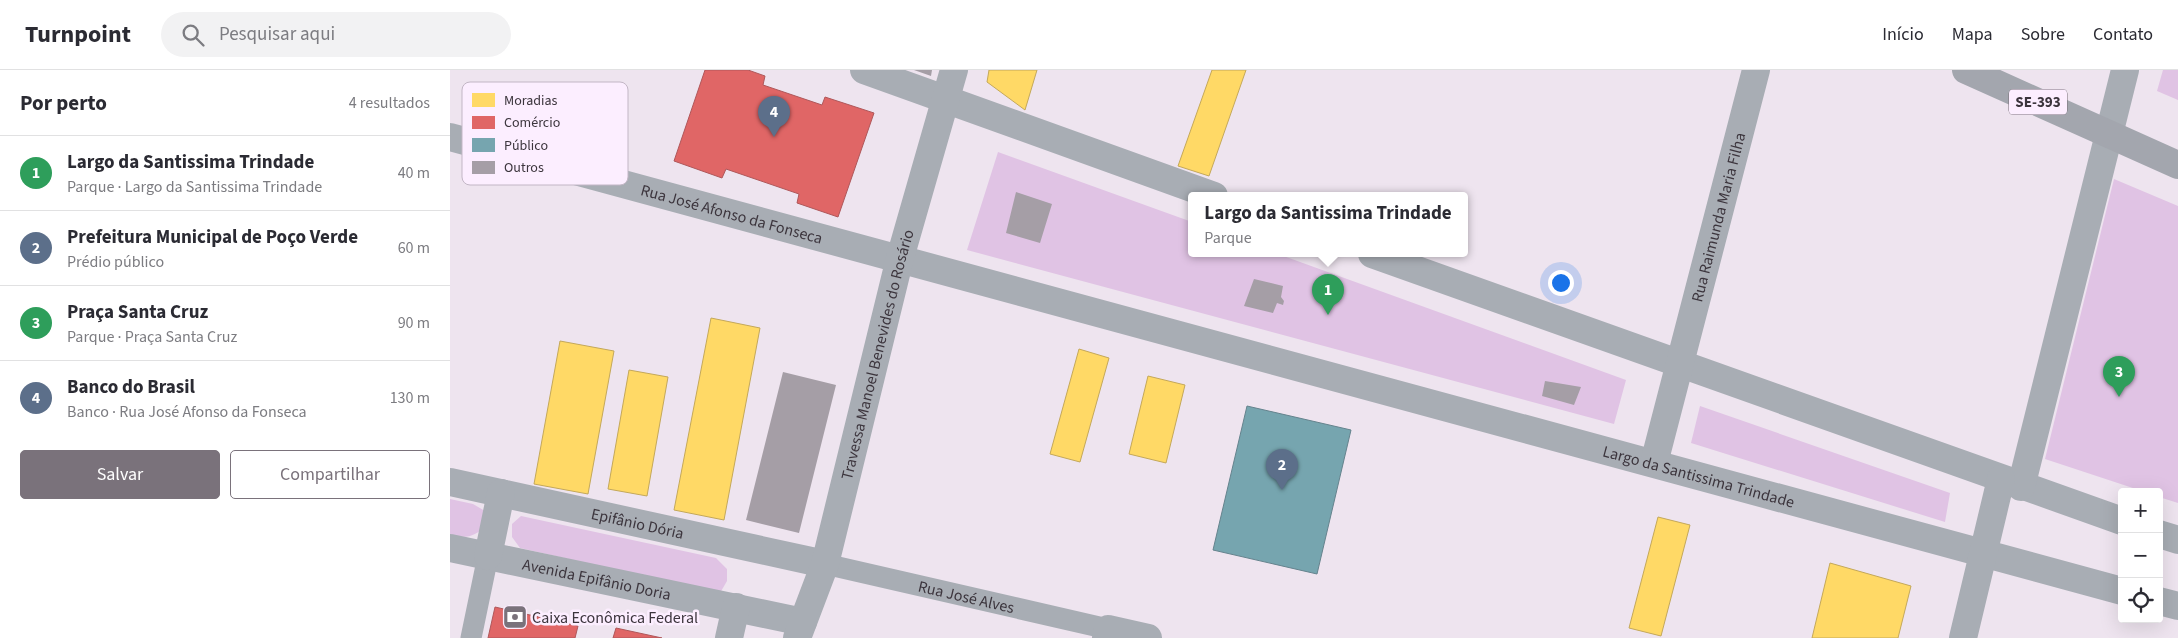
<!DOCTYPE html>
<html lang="pt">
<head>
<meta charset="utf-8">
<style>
  body { margin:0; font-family:"Source Sans 3",sans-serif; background:#f2f2f3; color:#2b2b33 }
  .controls { position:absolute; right:15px; bottom:15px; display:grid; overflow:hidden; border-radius:5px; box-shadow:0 5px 20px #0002 }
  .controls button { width:45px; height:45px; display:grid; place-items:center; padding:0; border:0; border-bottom:1px solid #e1e1e2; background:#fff; color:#2b2b33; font:25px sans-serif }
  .you { position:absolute; left:1110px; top:212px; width:18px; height:18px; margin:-12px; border:4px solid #fff; border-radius:50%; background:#1a73e8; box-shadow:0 0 0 8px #1a73e833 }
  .badge { display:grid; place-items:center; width:32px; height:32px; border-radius:50%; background:#7a727b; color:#fff; font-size:16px; font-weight:700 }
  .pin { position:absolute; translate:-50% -41px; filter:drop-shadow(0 1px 2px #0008) }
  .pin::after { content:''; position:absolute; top:26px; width:18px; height:15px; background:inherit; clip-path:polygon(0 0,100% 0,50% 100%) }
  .popup { position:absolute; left:738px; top:122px; width:280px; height:65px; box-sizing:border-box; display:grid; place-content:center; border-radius:5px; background:#fff; filter:drop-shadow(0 1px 4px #0005); font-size:16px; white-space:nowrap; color:#7c7c81 }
  .popup b { font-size:19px; color:#2b2b33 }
  .popup::after { content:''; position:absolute; left:50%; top:100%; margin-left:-10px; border:10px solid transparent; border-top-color:#fff }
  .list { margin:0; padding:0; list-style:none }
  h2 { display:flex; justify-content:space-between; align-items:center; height:65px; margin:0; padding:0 20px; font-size:21px }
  h2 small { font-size:16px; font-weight:400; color:#7c7c81 }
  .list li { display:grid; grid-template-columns:32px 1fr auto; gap:15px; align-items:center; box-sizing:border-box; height:75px; padding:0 20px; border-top:1px solid #e1e1e2 }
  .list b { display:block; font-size:19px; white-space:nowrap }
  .list p { margin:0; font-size:16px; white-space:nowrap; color:#7c7c81 }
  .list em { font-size:16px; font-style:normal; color:#7c7c81 }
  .actions { display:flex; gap:10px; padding:15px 20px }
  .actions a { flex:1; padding:11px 0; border:1px solid #7a727b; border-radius:5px; text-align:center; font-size:18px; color:#7a727b }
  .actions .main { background:#7a727b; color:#fff }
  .icon { flex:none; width:28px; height:28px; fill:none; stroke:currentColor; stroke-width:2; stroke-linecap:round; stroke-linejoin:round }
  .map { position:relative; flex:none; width:1728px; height:568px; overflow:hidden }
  header { display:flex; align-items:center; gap:30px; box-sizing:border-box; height:70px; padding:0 25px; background:#fff; border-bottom:1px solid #e1e1e2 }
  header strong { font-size:24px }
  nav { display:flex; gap:28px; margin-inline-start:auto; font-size:18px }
  .search { width:350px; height:45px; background:#f2f2f3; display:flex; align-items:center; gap:12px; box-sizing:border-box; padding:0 18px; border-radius:28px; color:#7c7c81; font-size:19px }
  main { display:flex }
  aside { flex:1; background:#fff }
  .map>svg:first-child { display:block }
</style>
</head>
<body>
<header>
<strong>Turnpoint</strong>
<div class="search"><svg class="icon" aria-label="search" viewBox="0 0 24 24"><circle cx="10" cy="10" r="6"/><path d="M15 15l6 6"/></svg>Pesquisar aqui</div>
<nav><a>Início</a><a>Mapa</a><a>Sobre</a><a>Contato</a></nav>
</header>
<main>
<aside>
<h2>Por perto<small>4 resultados</small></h2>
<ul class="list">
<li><span class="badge" style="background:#2e9e5b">1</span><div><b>Largo da Santissima Trindade</b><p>Parque · Largo da Santissima Trindade</p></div><em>40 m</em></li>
<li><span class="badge" style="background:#5c6f8a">2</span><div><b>Prefeitura Municipal de Poço Verde</b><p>Prédio público</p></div><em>60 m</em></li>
<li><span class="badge" style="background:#2e9e5b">3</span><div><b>Praça Santa Cruz</b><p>Parque · Praça Santa Cruz</p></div><em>90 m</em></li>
<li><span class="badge" style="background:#5c6f8a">4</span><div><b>Banco do Brasil</b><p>Banco · Rua José Afonso da Fonseca</p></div><em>130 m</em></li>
</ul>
<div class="actions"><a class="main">Salvar</a><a>Compartilhar</a></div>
</aside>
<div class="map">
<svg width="1728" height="568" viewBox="0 0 1728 568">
  <rect width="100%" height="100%" fill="#eee4ef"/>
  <path fill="#e0c3e4" d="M1713 0H1728V30L1707 21Z
    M548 82 742 152V184H828L1176 310 1164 354 517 180Z
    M1664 109 1728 136V433L1709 427V422H1695L1595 389Z
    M1250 336 1500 423 1495 452 1241 373Z
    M0 429 23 434 35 441 36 455C25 467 16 469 0 465Z
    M71 446 266 488 277 499V511L270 523 70 478 62 467V454Z"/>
  <path fill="#ffd966" stroke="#c4a85a" d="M539 0H587L575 40 537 12Z
    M762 0H796L759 106 728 96Z
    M261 248 310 258 274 450 224 440Z
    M110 271 164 281 138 424 84 414Z
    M629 279 659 288 630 392 600 384Z
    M179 300 218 307 197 426 158 419Z
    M698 306 735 315 716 393 679 384Z
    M1208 447 1240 455 1211 566 1179 558Z
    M1380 493 1461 516 1448 568H1362Z"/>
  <path fill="#e06666" stroke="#af575a" d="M255 0H298L315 6 313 15 372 35 375 27 424 43 388 147 347 133 349 124 276 99 272 108 224 91Z
    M45 537 128 556 125 568H38Z
    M166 558 212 568H163Z"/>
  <path fill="#76a5af" stroke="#65838d" d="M797 336 901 360 867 504 763 480Z"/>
  <path fill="#a59ea6" d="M464 0H482L481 6Z
    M566 122 602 134 590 173 556 163Z
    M804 209 833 216 831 227 834 231 833 235 827 233 823 243 794 236Z
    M333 302 386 315 349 463 296 450Z
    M1095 311 1131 317 1124 335 1092 326Z"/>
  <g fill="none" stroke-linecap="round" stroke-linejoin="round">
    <g stroke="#a8adb4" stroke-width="21">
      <path id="s1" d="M375 494 658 559"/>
      <path d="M21 568 38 486"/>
    </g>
    <g stroke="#a8adb4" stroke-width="28">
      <path d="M414 0 764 126"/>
      <path id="s2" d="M0 67 1672 521"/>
      <path d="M922 184 1672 451"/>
      <path id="s3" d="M1204 393 1306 0"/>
      <path id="s4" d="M0 412 375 494"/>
      <path d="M1571 417 1675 0"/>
      <path d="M1709 464 1728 470"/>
      <path id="s5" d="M0 478 353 552"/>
      <path d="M38 486 51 423"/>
      <path d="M1709 531 1728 536"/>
      <path d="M279 568 286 537"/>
      <path id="s6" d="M347 568 375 494 450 188 504 0"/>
      <path d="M656 568 658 559 698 568"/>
      <path d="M1513 568 1551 409"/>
    </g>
    <path stroke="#a3a6ae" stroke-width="28" d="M1516 0 1728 95"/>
  </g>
  <defs>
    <symbol id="bank-square" viewBox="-11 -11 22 22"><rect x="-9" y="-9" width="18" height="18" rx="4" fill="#7a727b" stroke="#fceeff"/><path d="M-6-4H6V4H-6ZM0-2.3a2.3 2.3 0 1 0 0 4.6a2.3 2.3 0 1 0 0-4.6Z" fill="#fff"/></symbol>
  </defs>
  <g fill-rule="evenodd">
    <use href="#bank-square" x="51" y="533" width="28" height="28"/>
  </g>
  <g text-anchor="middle" stroke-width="5" stroke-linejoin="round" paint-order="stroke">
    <rect fill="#fceeff" stroke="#766c77" stroke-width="1" x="1559" y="19.5" width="58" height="25" rx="4"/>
    <g font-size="15" font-weight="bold" fill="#3c353d">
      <text x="1588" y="37">SE-393</text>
    </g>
    <g font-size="16" fill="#3c353d" stroke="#fceeff">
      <text dy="6" stroke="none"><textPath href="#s2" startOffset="292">Rua José Afonso da Fonseca</textPath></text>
      <text dy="6" stroke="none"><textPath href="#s3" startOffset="254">Rua Raimunda Maria Filha</textPath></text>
      <text dy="6" stroke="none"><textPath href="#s6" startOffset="295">Travessa Manoel Benevides do Rosário</textPath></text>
      <text dy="6" stroke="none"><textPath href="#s2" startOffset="1294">Largo da Santissima Trindade</textPath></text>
      <text dy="6" stroke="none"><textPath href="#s4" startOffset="192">Epifânio Dória</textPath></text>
      <text dy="6" stroke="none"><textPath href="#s5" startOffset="150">Avenida Epifânio Doria</textPath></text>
      <text dy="6" stroke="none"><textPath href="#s1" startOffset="145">Rua José Alves</textPath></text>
    </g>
    <g font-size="16" fill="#3c353d" stroke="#fceeff" text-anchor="start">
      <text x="82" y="553">Caixa Econômica Federal</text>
    </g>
  </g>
  <rect x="12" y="12" width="166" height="103" rx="8" fill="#fceeff" stroke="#c2b6c5" stroke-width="1"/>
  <rect x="22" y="23" width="23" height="14" fill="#ffd966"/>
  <rect x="22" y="46" width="23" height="13" fill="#e06666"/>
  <rect x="22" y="68" width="23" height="14" fill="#76a5af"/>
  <rect x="22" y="91" width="23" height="13" fill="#a59ea6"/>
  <g font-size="14" fill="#3c353d">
    <text x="54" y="35">Moradias</text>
    <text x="54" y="57">Comércio</text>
    <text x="54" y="80">Público</text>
    <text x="54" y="102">Outros</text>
  </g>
</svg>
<div class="controls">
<button>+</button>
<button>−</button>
<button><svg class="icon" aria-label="locate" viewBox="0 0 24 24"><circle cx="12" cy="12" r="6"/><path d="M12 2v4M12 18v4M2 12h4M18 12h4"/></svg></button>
</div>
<div class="you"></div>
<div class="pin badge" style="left:878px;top:245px;background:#2e9e5b">1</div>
<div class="popup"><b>Largo da Santissima Trindade</b>Parque</div>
<div class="pin badge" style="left:832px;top:420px;background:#5c6f8a">2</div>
<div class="pin badge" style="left:1669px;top:327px;background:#2e9e5b">3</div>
<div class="pin badge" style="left:324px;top:67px;background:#5c6f8a">4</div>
</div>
</main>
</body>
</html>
